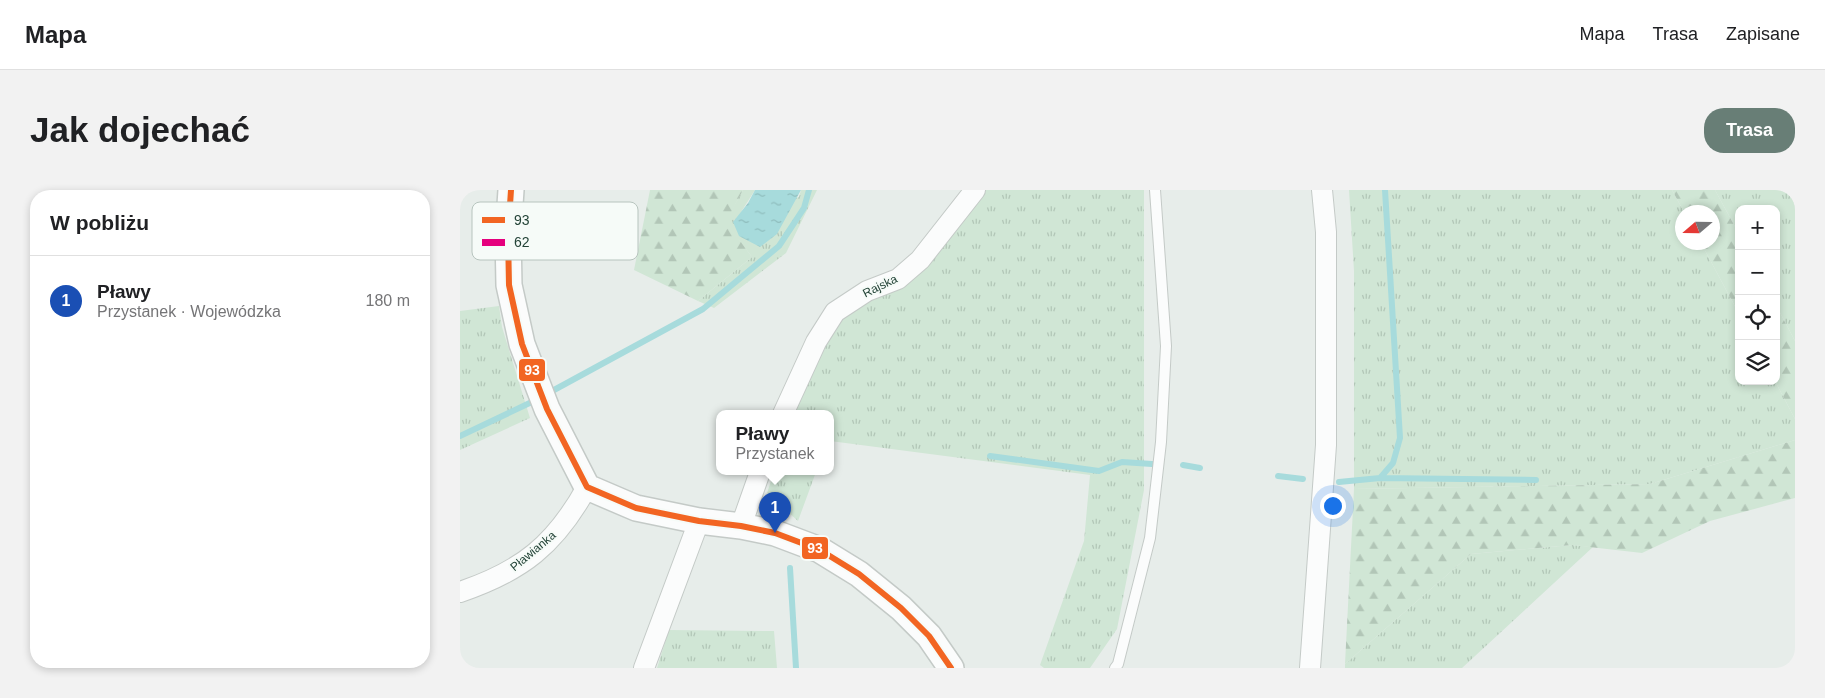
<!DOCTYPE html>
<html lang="pl">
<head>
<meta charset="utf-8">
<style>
  body { margin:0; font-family:Helvetica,sans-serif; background:#f2f2f2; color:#202124 }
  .controls { position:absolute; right:15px; top:15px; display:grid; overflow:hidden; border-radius:10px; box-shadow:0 2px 8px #0003 }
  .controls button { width:45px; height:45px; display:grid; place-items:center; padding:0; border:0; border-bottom:1px solid #e0e0e0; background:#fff; color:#202124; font:25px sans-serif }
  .compass { position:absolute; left:1215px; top:15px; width:45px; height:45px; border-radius:50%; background:#fff; box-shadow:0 2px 8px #0003; rotate:250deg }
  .you { position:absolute; left:872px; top:315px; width:18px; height:18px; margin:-12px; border:4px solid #fff; border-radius:50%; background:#1a73e8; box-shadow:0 0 0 8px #1a73e833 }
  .badge { display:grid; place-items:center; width:32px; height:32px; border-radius:50%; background:#687e76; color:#fff; font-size:16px; font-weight:700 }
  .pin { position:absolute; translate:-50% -41px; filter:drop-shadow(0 1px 2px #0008) }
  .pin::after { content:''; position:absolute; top:26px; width:18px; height:15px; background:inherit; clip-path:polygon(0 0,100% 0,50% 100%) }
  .popup { position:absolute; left:256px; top:220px; width:118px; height:65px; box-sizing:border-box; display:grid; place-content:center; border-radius:10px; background:#fff; filter:drop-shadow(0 1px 4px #0005); font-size:16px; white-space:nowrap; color:#757577 }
  .popup b { font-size:19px; color:#202124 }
  .popup::after { content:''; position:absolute; left:50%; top:100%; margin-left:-10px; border:10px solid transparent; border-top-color:#fff }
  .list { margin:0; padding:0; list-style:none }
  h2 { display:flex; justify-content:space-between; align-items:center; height:65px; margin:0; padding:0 20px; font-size:21px }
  h2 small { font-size:16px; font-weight:400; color:#757577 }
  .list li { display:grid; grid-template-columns:32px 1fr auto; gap:15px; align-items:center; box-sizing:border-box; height:90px; padding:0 20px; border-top:1px solid #e0e0e0 }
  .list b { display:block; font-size:19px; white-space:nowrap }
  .list p { margin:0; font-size:16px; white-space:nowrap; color:#757577 }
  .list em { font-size:16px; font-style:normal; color:#757577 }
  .icon { flex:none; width:28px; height:28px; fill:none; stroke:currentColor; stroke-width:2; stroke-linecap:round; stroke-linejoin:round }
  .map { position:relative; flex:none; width:1335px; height:478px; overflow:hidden; border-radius:20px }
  header { display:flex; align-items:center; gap:30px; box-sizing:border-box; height:70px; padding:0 25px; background:#fff; border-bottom:1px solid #e0e0e0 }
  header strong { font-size:24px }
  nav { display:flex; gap:28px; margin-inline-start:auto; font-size:18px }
  .intro { display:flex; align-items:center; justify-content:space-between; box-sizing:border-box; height:120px; padding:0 30px }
  h1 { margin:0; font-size:35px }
  .button { padding:12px 22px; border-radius:20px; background:#687e76; color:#fff; font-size:18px; font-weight:700 }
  main { display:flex; gap:30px; padding:0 30px }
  aside { flex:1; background:#fff; border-radius:20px; box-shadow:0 2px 8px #0003 }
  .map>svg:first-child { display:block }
</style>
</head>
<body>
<header>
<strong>Mapa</strong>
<nav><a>Mapa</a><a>Trasa</a><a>Zapisane</a></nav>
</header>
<div class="intro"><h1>Jak dojechać</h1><a class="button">Trasa</a></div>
<main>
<aside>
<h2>W pobliżu<small></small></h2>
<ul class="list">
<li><span class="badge" style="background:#1a4fb4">1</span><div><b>Pławy</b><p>Przystanek · Wojewódzka</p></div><em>180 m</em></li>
</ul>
</aside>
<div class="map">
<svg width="1335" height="478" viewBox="0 0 1335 478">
  <defs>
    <pattern id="grass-tufts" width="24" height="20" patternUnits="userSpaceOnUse" patternTransform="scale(1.25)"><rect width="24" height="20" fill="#d0e6d5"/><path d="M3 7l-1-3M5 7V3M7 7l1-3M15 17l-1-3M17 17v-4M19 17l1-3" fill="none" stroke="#b2c6b7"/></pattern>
    <pattern id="forest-firs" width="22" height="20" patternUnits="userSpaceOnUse" patternTransform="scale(1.25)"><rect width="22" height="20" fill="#d0e6d5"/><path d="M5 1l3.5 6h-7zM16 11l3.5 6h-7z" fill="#b2c6b7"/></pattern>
    <pattern id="water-ripples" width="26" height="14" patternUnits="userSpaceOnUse" patternTransform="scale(1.25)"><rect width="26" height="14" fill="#a7dbdc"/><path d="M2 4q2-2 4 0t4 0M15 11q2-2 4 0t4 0" fill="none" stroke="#8fbdbd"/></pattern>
  </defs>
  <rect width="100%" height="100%" fill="#e7edea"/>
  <path fill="url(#grass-tufts)" d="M283 0H295L281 22 339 7 341 0H357L326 63 254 118 238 111 292 67 265 32Z
    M524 0H684V300L657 439 630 478H584L580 475 624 351 630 285 370 251V224H334L346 191 378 131 413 105 450 88 480 61Z
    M889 0H1212L1224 22H1222V52L1241 53 1279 124V191H1315L1335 229V250L1190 294 894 299V81Z
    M1255 0H1335V151L1316 115V19H1279V44Z
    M39 116 42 137 70 228 0 260V121Z
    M314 282H356L338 331 307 303Z
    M1112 355 1133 357 1002 478H885V474L1011 364Z
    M209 440 314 441 317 478H197Z"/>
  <path fill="url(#forest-firs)" d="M190 0H283L266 32 292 67 238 111 174 80Z
    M1212 0H1255L1279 44V124L1241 53 1252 52V22H1224Z
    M1316 115 1335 151V229L1315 191H1316Z
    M1335 250V308L1250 331 1182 363 1112 355 1011 364 885 474 894 299 1190 294Z"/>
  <path fill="url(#water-ripples)" d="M295 0H341L317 44 300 57 279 46 273 32 288 13Z"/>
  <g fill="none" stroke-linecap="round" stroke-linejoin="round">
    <path stroke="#a7dbdc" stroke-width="6" d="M94 200 243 119 319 56 344 18 349 0
      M0 246 76 210
      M530 266 639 281 662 272 692 274
      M723 275 740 278
      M818 286 843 289
      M920 288 1076 290
      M879 292 920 288 933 273 940 248 925 0
      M330 378 336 478"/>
    <defs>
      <path id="service" d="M655 478 658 474 690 348 701 252 706 156 695 0"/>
      <path id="minor" d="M323 224 356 152 375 122 407 101 438 89 460 70 515 0
        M281 336 300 282
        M0 402C62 381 95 355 127 297
        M184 478 239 331
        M850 478 866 255V42L862 0"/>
      <path id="tertiary" d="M51 0 48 45 49 95 62 154 87 219 127 297 176 318 239 331 281 336 315 343 360 360 399 384 441 418 469 446 491 478"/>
    </defs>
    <use href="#service" stroke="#c4cac7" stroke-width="12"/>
    <use href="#minor" stroke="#c4cac7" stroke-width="22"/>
    <use href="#tertiary" stroke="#c4cac7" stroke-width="28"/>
    <use href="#service" stroke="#fbfcfc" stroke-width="10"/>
    <use href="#minor" stroke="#fbfcfc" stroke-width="20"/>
    <use href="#tertiary" stroke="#fbfcfc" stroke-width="25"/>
    <defs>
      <path id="bus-1" d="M51 0 48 45 49 95 62 154 87 219 127 297 176 318 239 331 281 336 315 343 360 360 399 384 441 418 469 446 491 478"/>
    </defs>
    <use href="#bus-1" stroke="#f6fbf8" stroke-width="10"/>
    <use href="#bus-1" stroke="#f26522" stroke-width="6"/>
  </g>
  <g text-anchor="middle" stroke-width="4" stroke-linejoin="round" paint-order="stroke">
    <g font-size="12" fill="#234337" stroke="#f6fbf8">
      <text transform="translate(420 96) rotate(-26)" y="4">Rajska</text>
      <text transform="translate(73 361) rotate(-40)" y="4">Pławianka</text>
    </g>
  </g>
  <rect x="12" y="12" width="166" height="58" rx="8" fill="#f6fbf8" stroke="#b7c4be" stroke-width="1"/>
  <rect x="22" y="27" width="23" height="6" fill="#f26522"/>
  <rect x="22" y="49" width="23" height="7" fill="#e5007d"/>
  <g font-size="14" fill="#234337">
    <text x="54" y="35">93</text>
    <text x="54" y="57">62</text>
  </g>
  <g stroke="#f6fbf8" stroke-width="2">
    <rect x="58" y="168" width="28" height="24" rx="5" fill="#f26522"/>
    <rect x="341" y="346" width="28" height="24" rx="5" fill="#f26522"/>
  </g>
  <g font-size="14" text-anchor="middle" font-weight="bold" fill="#fff">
    <text x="72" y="185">93</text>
    <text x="355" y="363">93</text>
  </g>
</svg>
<div class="controls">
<button>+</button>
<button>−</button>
<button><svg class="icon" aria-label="locate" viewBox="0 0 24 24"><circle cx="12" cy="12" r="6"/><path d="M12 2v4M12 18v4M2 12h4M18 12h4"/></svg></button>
<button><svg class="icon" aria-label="layers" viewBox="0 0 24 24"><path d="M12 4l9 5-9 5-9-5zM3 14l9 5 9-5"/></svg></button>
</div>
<svg class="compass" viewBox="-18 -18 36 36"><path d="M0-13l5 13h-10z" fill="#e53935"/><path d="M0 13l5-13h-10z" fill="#757577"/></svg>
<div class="you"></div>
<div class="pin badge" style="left:315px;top:343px;background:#1a4fb4">1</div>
<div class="popup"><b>Pławy</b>Przystanek</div>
</div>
</main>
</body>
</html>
